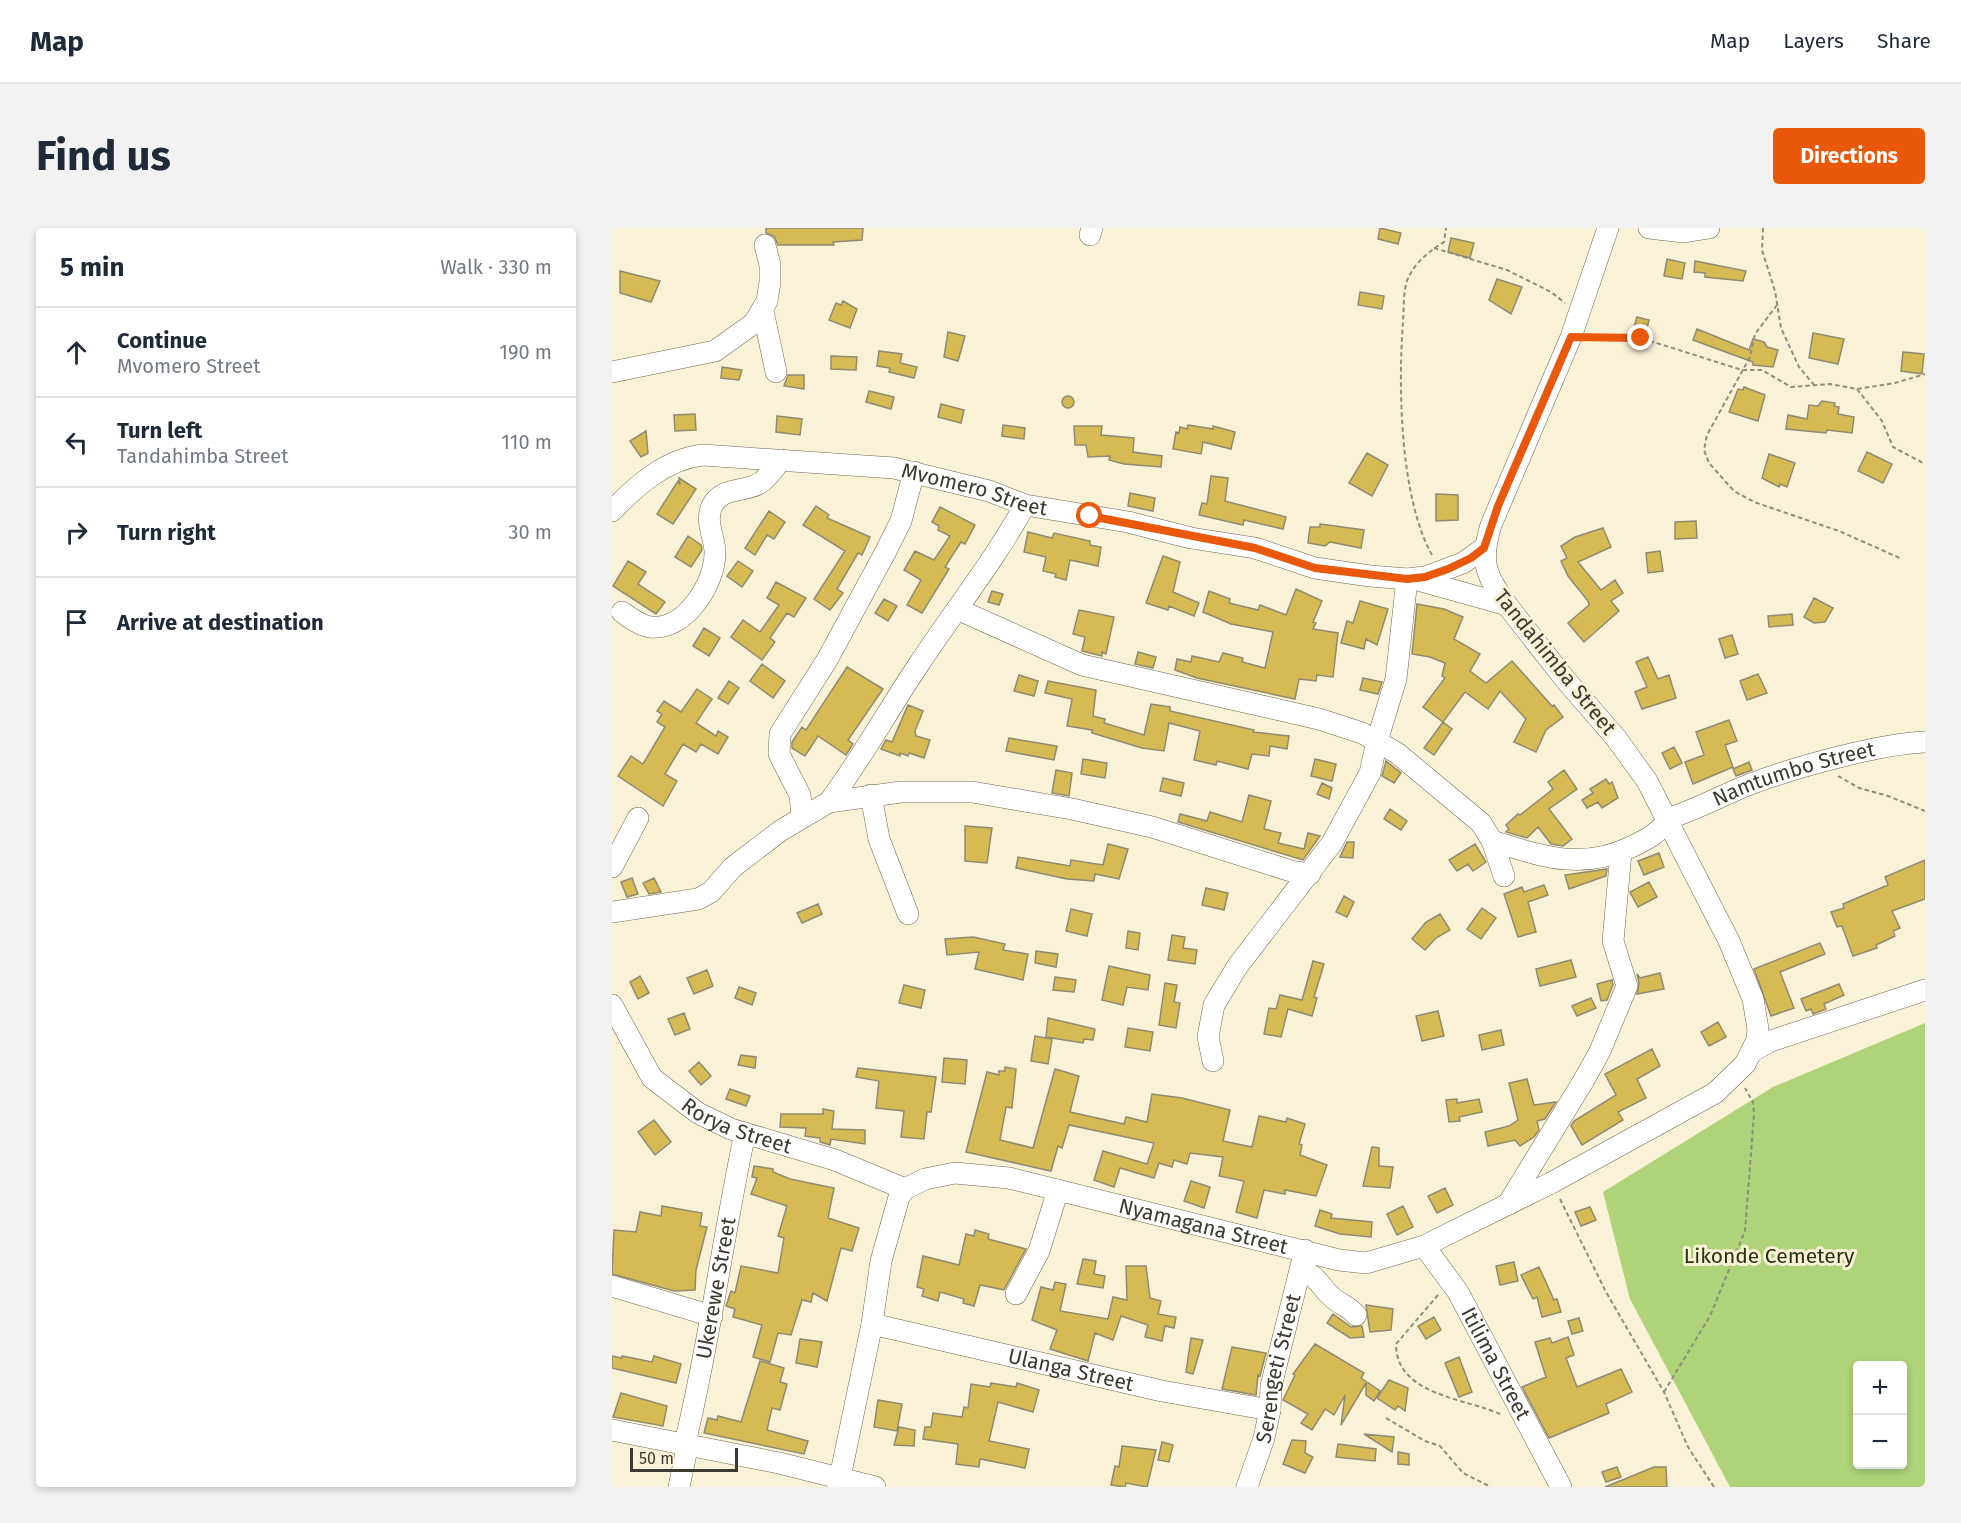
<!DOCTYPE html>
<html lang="en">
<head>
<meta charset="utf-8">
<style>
  body { margin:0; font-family:"Fira Sans",sans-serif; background:#f2f2f3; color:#1f2937 }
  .controls { position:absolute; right:18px; bottom:18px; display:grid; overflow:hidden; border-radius:6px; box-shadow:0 3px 9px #0003 }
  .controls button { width:54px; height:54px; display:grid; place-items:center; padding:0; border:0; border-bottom:2px solid #e0e1e3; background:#fff; color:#1f2937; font:30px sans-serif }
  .scale { position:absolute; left:18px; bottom:15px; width:108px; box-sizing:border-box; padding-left:6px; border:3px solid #3c392e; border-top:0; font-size:16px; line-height:21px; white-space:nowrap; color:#3c392e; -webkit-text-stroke:4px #faf2d6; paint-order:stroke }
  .stop { position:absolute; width:18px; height:18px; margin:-14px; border:4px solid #ea580c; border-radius:50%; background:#fff }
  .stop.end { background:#ea580c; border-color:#fff; box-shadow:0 2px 6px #0008 }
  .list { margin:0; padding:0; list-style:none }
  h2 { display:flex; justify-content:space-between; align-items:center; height:78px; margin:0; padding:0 24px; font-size:26px }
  h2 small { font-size:20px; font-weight:400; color:#747a83 }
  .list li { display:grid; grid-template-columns:39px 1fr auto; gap:18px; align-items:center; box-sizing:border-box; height:90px; padding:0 24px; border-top:2px solid #e0e1e3 }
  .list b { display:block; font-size:22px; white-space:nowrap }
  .list p { margin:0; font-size:20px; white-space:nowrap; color:#747a83 }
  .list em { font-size:20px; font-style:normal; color:#747a83 }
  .icon { flex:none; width:33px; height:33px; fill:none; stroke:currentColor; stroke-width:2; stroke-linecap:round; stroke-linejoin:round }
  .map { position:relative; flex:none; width:1313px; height:1259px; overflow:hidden; border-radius:6px }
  header { display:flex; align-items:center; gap:36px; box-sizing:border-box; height:84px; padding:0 30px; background:#fff; border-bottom:2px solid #e0e1e3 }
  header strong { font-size:28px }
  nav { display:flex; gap:33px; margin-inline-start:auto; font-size:21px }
  .intro { display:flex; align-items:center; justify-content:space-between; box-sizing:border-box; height:144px; padding:0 36px }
  h1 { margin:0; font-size:42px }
  .button { padding:15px 27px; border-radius:6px; background:#ea580c; color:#fff; font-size:21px; font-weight:700 }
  main { display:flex; gap:36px; padding:0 36px }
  aside { flex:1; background:#fff; border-radius:6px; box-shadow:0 3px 9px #0003 }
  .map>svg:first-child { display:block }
</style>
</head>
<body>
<header>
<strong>Map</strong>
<nav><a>Map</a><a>Layers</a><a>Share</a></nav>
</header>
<div class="intro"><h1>Find us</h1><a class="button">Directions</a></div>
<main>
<aside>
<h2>5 min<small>Walk · 330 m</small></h2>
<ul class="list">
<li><svg class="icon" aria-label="ahead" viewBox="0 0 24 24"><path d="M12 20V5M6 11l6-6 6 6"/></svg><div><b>Continue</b><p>Mvomero Street</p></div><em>190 m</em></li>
<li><svg class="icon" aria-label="left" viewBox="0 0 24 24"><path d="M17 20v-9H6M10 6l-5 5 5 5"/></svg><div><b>Turn left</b><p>Tandahimba Street</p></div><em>110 m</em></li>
<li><svg class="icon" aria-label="right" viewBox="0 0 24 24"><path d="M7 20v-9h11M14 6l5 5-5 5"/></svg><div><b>Turn right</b></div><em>30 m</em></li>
<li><svg class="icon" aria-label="arrive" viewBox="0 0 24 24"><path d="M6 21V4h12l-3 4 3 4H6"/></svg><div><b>Arrive at destination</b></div></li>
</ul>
</aside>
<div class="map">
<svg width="1313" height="1259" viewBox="0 0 1313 1259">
  <rect width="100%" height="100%" fill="#faf2d6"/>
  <path fill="#afd379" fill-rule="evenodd" d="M1313 795V1259H1118L1018 1071 991 964 1161 859ZM1246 1138H1290V1236H1246Z"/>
  <path fill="#d6ba54" stroke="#918a71" stroke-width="1.5" d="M154 0H251L250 12 221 14 222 17H166L162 8 154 5Z
    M768 0 789 5 786 16 766 11Z
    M839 10 862 15 858 30 836 24Z
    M1055 31 1073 35 1070 51 1052 48Z
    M1083 33 1134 43 1131 53 1093 49V45L1082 44Z
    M8 43 48 53 39 74 8 65Z
    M885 51 910 59 899 86 877 72Z
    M748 64 772 68 770 81 746 77Z
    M231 73 245 81 238 100 217 92 224 75 229 77Z
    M1025 89 1037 92 1032 113 1019 110Z
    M1085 101 1137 122 1141 111 1152 114 1155 119 1166 122 1161 139 1141 137V134L1081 112Z
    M336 104 353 108 346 133 332 129Z
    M1201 105 1232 111 1226 136 1197 130Z
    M267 123 290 126 288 135 305 139 302 150 277 144 278 140 265 138Z
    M1291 124 1312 126 1310 146 1289 143Z
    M219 128 245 129 244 142 219 141Z
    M110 139 130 142 127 152 109 150Z
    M176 147H192V161L172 158Z
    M1132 159 1153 167 1146 193 1117 184 1126 161 1131 162Z
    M257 163 282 169 279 181 254 174Z
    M450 174a6 6 0 1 1 12 0a6 6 0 1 1-12 0Z
    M1210 173 1223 175 1222 178 1227 179 1226 186 1242 189 1240 205 1215 202 1214 205 1174 201 1176 187 1195 191 1197 177 1206 178Z
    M329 176 352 182 349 195 326 189Z
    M83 186 84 202 63 203 62 187Z
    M165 188 190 191 188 207 164 204Z
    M391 197 413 200 412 211 390 208Z
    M576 197 601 201V198L623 204 619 221 591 214 589 226 561 221 564 204 567 205 568 199 575 201Z
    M462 198H490L489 207 522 210 521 224 550 228 549 239 512 236 497 232 498 228 476 229 474 217H463Z
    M34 203 36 225 29 229 18 213Z
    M1255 224 1280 236 1271 255 1246 243Z
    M755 225 776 237 760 268 737 255Z
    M1157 226 1183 235 1175 259 1168 256 1167 259 1150 250Z
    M599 248 616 250 613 273 674 289 671 301 632 292 631 297 587 287 590 275 595 276Z
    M67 250 84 261 61 296 45 286 66 253 68 257Z
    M518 265 543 270 541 283 516 278Z
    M824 266 846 267V292L824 293Z
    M204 278 217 287 215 290 258 309 250 327 246 325 225 361 231 365 218 382 202 371 233 323 191 297Z
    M328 279 363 297 353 316 349 314 333 339 337 341 310 385 295 377 309 352 292 342 303 323 322 332 338 308 326 302 327 298 320 294Z
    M157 283 173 294 162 311 155 307 143 327 133 320Z
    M1084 293 1085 310 1063 311V294Z
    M708 296 752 302 749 320 718 314 713 318 696 315 698 299H708Z
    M991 300 999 319 966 334 989 362 1003 352 1011 365 999 373 1007 383 972 414 956 395 977 377 976 373 956 348 949 333 955 330 949 318 963 309Z
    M416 304 440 310 442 305 478 313V317L489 319 486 338 458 332 454 352 443 349 444 346 431 343 434 329 412 324Z
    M76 308 89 317 90 322 79 339 63 329Z
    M1048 323 1051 343 1036 345 1034 325Z
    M551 328 568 334 561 364 587 375 582 388 557 378 556 382 534 375Z
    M16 333 34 344 26 356 53 374 44 386 1 358Z
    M126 333 141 343 130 359 115 348Z
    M164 354 194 370 182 389 175 385 158 410 163 414 150 432 119 409 131 392 148 404 167 377 155 370Z
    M684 361 710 373 701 394 704 395 701 401 726 405 721 449 705 447 704 453 687 451 683 471 585 450 563 442 565 431 579 434 580 428 607 434 611 425 631 430 630 434 653 440 661 404 619 396 591 384 597 363 618 371 617 375 646 382 648 377 674 387Z
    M380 363 391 366 387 377 376 374Z
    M1202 370 1221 380 1213 394 1202 395 1192 389Z
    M272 371 285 378 276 393 263 385Z
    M748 373 776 381 765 417 754 411 752 421 729 415 735 393 741 395Z
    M805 376 832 381 851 389 842 411 868 426 858 443 874 455 900 433 940 478 942 477 951 489 934 502 924 524 902 514 914 491 888 463 876 481 853 464 831 494 811 479 833 450 830 448 833 435 818 429 800 426Z
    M467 382 502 389 494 426 490 424V428L470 423 473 409 461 406Z
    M1180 386 1181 397 1157 399 1156 388Z
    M92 400 108 410 97 428 81 418Z
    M1120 407 1126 426 1113 430 1107 411Z
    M526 424 544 429 541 440 523 436Z
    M1036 429 1046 451 1057 447 1064 470 1030 481 1023 464 1035 459 1024 434Z
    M150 436 173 453 161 470 138 453Z
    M235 439 271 461 236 512 241 516 234 527 206 508 193 528 180 520V514L190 499 194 502Z
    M1146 446 1155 465 1135 472 1128 453Z
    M407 447 426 453 422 468 402 463Z
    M751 450 770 454 766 466 748 462Z
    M117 453 127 460 116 476 106 470Z
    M436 453 484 462 481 488 493 491 492 495 532 507 539 476 558 479V483L642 502 641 504 677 508 675 521 658 518 657 528 640 526 636 541 605 533 604 537 582 532 588 503 557 495 552 523 530 520 480 505V502L455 498 460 471 433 465Z
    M85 461 100 471 84 495 104 508 106 503 116 509 106 526 89 516 84 524 71 516 53 546 65 553 51 578 6 548 19 528 31 536 53 499 45 494 50 486 45 483 52 473 69 484Z
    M296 477 311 483 303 503 304 508 318 512 312 530 297 525 296 528 288 525V528L269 521 274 512 280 514Z
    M1117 492 1125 513 1113 517 1121 539 1081 556 1073 534 1092 527 1084 504Z
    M831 494 840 501 822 527 812 520Z
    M397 510 445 518 442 532 394 523Z
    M1062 519 1070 535 1058 541 1050 525Z
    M471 531 495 535 493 550 469 546Z
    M703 531 724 536 720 553 699 548Z
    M774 533 789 545 782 555 770 548Z
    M1137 534 1140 542 1124 548 1121 541Z
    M444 542 460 545 457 568 440 565Z
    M952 542 965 561 937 581 960 611 951 618 939 616 926 599 915 610 894 604 897 601 894 597 906 586 908 587 941 561 936 554Z
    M551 550 572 555 569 568 548 563Z
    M994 551 997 556 1000 554 1006 570 990 580 986 574 975 580 970 572 981 565 978 561Z
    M710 555 720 560 717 571 705 566Z
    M637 567 659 573 652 601 669 605 666 615 692 621 696 605 708 608 691 632 566 594 568 586 595 593 598 584 630 594Z
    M778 581 795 593 789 602 772 591Z
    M353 598 380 600 375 635 353 633Z
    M735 614H742L741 630 728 629Z
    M496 616 516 621 507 651 483 646 482 653 455 651 404 640 406 629 458 638 459 632 491 637Z
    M863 616 874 634 861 643 856 636 845 643 837 632Z
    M1047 625 1052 639 1032 647 1026 633Z
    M1313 632V671L1280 683 1288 700 1281 703 1283 708 1264 717 1265 720 1241 728 1230 698 1225 699 1219 684 1232 680 1231 676 1276 657 1273 649Z
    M995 641 994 648 957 661 953 647Z
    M20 650 26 666 15 669 9 654Z
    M42 650 49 664 37 666 31 655Z
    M1037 654 1045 669 1026 679 1018 664Z
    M932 657 936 667 916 674 924 704 906 709 892 666 910 659 912 664Z
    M594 660 616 665 612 682 590 677Z
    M732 668 742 674 735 689 724 684Z
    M206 676 210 686 190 695 185 685Z
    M870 680 884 690 869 711 855 701Z
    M459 681 480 686 475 708 454 703Z
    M828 686 838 702 824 710 813 722 800 711 814 694Z
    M516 703 528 705 526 722 514 720Z
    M560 707 573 709 571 720 585 722 583 736 556 732Z
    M361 709 393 716 391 722 416 726 411 752 363 741 367 724 335 727 333 711Z
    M1208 715 1213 726 1168 744 1182 780 1159 788 1142 741Z
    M424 723 446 726 444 739 423 735Z
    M959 732 964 749 928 758 924 741Z
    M701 733 712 736 702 769 705 770 700 788 676 781 669 809 652 806 657 780 664 781 668 767 690 772Z
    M497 738 538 747 536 762 515 759 511 777 490 772Z
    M95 742 101 758 82 766 75 750Z
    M1048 745 1052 761 1025 766 1027 755 1025 746 1028 750Z
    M28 748 37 765 26 771 18 754Z
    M443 749 464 752 462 764 441 762Z
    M1000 752 1001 757 995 772 989 773 985 756Z
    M553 755 565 757 562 774 568 775 564 800 547 797Z
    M1227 756 1232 767 1212 776 1214 781 1201 786 1199 781 1194 783 1189 771Z
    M292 757 313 762 309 780 287 775Z
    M127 759 144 765 140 777 123 770Z
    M979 770 984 780 965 788 960 778Z
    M826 783 832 808 810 813 804 788Z
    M72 785 78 801 63 807 56 791Z
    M436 790 483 801 481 812 472 811 471 815 434 809Z
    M1106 794 1114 809 1097 818 1089 804Z
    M516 800 541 804 538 823 513 819Z
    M889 802 892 817 870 822 867 807Z
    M423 808 440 811 436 836 419 833Z
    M1040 821 1048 838 1025 851 1034 870 1006 884 1011 892 970 917 959 898 962 893 1004 867 993 846Z
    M129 827 144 829 143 840 126 837Z
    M332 830 355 832 353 856 330 854Z
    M87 834 99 848 89 857 77 843Z
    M393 839 404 841 400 880 394 879 388 912 421 920 443 841 467 848 458 884 512 896 514 889 535 894 540 866 570 870 618 882 611 913 640 919 647 888 674 894 675 890 693 896 687 916 690 917 688 927 715 937 704 968 673 962V966L652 962 645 990 624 984 632 953 607 948 611 929 578 925 575 936 562 932 560 939 547 935 542 950 508 940 502 959 482 952 491 923 535 936 542 915 457 897 450 920 446 918 439 943 354 924 375 844 387 847V843H393Z
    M246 840 324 849 319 884H315L312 911 289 909 292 883 264 880 267 853 244 849Z
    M915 851 922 877 944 874 933 891 925 893 927 902 922 909 908 918 903 912 876 918 873 904 897 898 906 892 897 855Z
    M118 861 138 868 134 878 114 871Z
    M845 871V875L867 871 870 884 847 889 848 893 837 894 834 872Z
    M211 881 222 883 220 901 253 902V916L219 911 218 917 208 914V910L193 908 194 900 168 899 169 886H211Z
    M42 892 59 914 43 927 26 904Z
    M760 919 767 920V938L781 939 778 960 751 958Z
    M142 938 161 941V944L178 951 222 960 216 990 247 1000 240 1023 229 1020 215 1073 201 1065 199 1074 190 1072 179 1107 166 1105 158 1134 141 1129 150 1097 121 1089 123 1081 114 1078 119 1063 123 1065 129 1038 166 1045 172 1010 166 1008 175 978 139 966 145 950 140 949Z
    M579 953 598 959 592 980 572 973Z
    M833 960 841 977 825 985 816 968Z
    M50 978 90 985 88 998 95 999 84 1042 83 1062 62 1063 0 1046 2 1002 24 1004 28 984 49 988Z
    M791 978 801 999 785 1007 775 986Z
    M978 979 984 992 969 998 963 984Z
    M708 982 720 986 719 990 760 994 759 1009 728 1006 703 998Z
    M363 1002 377 1006 376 1011 414 1021 392 1062 368 1057 362 1078 351 1075 352 1071 328 1064 326 1073 310 1068 312 1061 305 1059 311 1028 347 1037 354 1006 362 1008Z
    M471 1031 484 1033 482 1046 493 1048 491 1060 465 1056Z
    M902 1034 906 1053 888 1057 884 1038Z
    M514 1038H534L538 1070 549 1073 546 1086 564 1089 562 1100 553 1098 550 1113 533 1109 536 1097 509 1088 501 1112 483 1105 476 1133 438 1121 445 1102 420 1092 429 1059 441 1062 443 1054 454 1056 448 1083 496 1091 501 1069 515 1072Z
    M927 1039 942 1072 945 1071 949 1084 930 1089 925 1069 921 1071 909 1047Z
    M754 1077 781 1081 779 1102 758 1104Z
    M721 1086 739 1099 750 1098 752 1109 738 1110 715 1095Z
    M822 1089 829 1102 814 1111 806 1098Z
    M967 1090 971 1103 960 1106 956 1093Z
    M956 1109 962 1127 954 1130 965 1159 1009 1141 1020 1164 994 1176 997 1185 937 1210 910 1159 934 1149 923 1114 938 1110 940 1115Z
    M579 1110 591 1112 581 1146 574 1144Z
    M188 1111 210 1114 205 1139 184 1135Z
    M703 1116 752 1145 749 1150 768 1163 762 1173 754 1167V1155L729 1197 733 1167 722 1187 713 1181 700 1202 689 1195 696 1186 671 1172 683 1147 681 1146Z
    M620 1119 654 1125 648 1148 646 1147 644 1167 610 1161Z
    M0 1128 10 1130V1128L40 1134 42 1128 69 1136 64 1155 0 1140Z
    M847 1129 860 1164 847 1169 833 1135Z
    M148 1133 172 1140 168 1154 175 1156 168 1182 160 1180 155 1202 196 1213 192 1226 92 1205 96 1190 105 1192 106 1188 129 1194Z
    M777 1152 796 1160 793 1183 786 1178 783 1182 765 1170Z
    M379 1155 404 1159 405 1155 427 1162 421 1184 386 1174 377 1213 417 1221 413 1240 368 1231 367 1239 344 1236 346 1216 311 1211 313 1199H319L321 1185 350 1189 352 1179 356 1180 359 1156 378 1159Z
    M9 1165 55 1178 51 1198 1 1189Z
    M266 1172 290 1176 285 1203 262 1199Z
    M287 1199 303 1202 302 1218 282 1217Z
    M752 1206 782 1209 780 1224Z
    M680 1212 694 1213 693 1225 701 1229 693 1245 671 1236Z
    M550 1214 561 1217 557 1234 546 1232Z
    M726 1216 764 1221 763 1233 724 1229Z
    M510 1218 544 1222 535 1259 514 1255 513 1259 499 1257 503 1238 507 1239Z
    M786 1224 797 1226V1237L786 1236Z
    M1005 1239 1009 1249 994 1254 990 1244Z
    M1042 1239H1054L1055 1259H993Z"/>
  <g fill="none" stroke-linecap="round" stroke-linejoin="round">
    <defs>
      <g id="minor">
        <path d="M1037 0 1072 4 1097 0"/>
        <path d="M478 7 480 0"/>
        <path d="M151 83 164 144"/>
        <path d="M0 144 103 123 142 95 155 73 158 54V37L153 17"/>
        <path id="s1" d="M0 283C25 257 54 231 91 227L282 240 377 263 413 277 516 294 579 310 643 320 703 340 758 348 795 351 813 349 851 335 872 320"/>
        <path d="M802 351 895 377"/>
        <path d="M345 381 470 437 707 491 750 505 785 525 869 595 880 613 892 648"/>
        <path d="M10 384C18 390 27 397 38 399 74 403 104 354 103 323 102 308 93 293 100 278 110 258 132 265 148 255 156 250 163 239 169 232"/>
        <path d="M259 567 267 611 296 686"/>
        <path d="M217 574C250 530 276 482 307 436 342 383 382 333 413 277"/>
        <path d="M190 589 188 567 167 526 168 506 215 432 274 323 289 293 302 244"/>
        <path id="s2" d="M1055 591C1086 581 1114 565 1144 554 1188 538 1267 516 1313 514"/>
        <path d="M880 613C930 628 968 643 1019 619 1034 612 1045 606 1056 593"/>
        <path d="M0 639 26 590"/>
        <path d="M0 684 86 671 99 664 121 639 168 603 217 574 289 564H360L460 581 540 599 679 643 698 646"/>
        <path id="s3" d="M0 777 40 850 86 885 119 901 223 932 293 961"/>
        <path d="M1141 823 1159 813 1313 762"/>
        <path d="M601 833 596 809 602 777 625 739 720 615 758 545 765 513 784 451 795 351"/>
        <path d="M896 976 972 852 988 823 1015 758 1001 713 1009 624"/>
        <path id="s4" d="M812 1018 846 1064 949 1259"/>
        <path d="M689 1041C708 1050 707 1058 721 1070 729 1077 737 1078 744 1087"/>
        <path d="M0 1058 100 1088"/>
        <path d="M404 1066 427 1023 446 962"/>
        <path id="s5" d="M260 1096 550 1163 658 1182"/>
        <path d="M0 1202 167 1235 263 1259"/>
        <path id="s6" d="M73 1215C98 1113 111 1008 133 905"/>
        <path d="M67 1259 76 1216"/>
        <path id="s7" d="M226 1259 260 1096 269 1033 287 969 293 961 313 951 343 945 397 950 727 1032 754 1035 812 1018 939 955 1103 865 1133 836 1145 812 1146 801 1141 771 1117 713 1035 553 1004 510 952 450 895 377C873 347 868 333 879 297L959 109 996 0"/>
        <path id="s8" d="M635 1259 652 1210 658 1182 659 1158 693 1022"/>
      </g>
    </defs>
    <use href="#minor" stroke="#6e674f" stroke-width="22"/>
    <path stroke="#928c7a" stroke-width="2" stroke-dasharray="4.5 3" stroke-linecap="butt" d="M1151 0 1150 22 1163 63 1169 100 1187 139 1203 158
      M822 20 895 42 939 64 953 75
      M1165 77 1143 106 1138 129 1095 207 1092 222 1097 235 1122 263 1142 274 1227 303 1290 331
      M978 108 1029 110 1130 142H1150L1179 159 1218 156 1245 161 1283 155 1313 146
      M1245 161 1270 193 1281 219 1313 236
      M820 327C788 270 786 159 791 94 792 81 791 65 795 53 802 35 816 24 832 14L834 0
      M1226 548 1247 560 1276 568 1313 583
      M948 971 994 1064 1052 1164 1076 1219 1102 1259
      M826 1067 784 1116C784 1168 855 1170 890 1187
      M1052 1164 1098 1088 1133 1003 1142 886 1141 874 1133 860
      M774 1190 813 1213 828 1218 851 1245 879 1259"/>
    <use href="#minor" stroke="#fff" stroke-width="21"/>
  </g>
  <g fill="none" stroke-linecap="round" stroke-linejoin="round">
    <path stroke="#ea580c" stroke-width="8" d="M478 288 643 320 703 340 795 351 813 349 836 341 859 330 872 320 886 278 959 109 1029 110"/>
  </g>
  <g text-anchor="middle" stroke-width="6" stroke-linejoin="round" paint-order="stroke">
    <g font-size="21" fill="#3c392e" stroke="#faf2d6">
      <text dy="7" stroke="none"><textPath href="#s1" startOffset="384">Mvomero Street</textPath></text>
      <text transform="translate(943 434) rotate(51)" y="7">Tandahimba Street</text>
      <text dy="7" stroke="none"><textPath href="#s2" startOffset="135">Namtumbo Street</textPath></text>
      <text dy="7" stroke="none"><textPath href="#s3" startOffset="182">Rorya Street</textPath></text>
      <text dy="7" stroke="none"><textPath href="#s7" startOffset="614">Nyamagana Street</textPath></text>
      <text dy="7" stroke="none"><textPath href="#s6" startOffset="158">Ukerewe Street</textPath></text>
      <text dy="7" stroke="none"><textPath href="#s4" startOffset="138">Itilima Street</textPath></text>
      <text dy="7" stroke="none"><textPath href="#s8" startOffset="123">Serengeti Street</textPath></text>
      <text dy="7" stroke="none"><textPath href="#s5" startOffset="204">Ulanga Street</textPath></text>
    </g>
    <g font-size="21" fill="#26340e" stroke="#faf2d6">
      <text x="1157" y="1035">Likonde Cemetery</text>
    </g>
  </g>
</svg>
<div class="controls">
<button>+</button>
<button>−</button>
</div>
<div class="scale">50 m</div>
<div class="stop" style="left:478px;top:288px"></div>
<div class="stop end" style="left:1029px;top:110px"></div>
</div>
</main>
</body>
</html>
